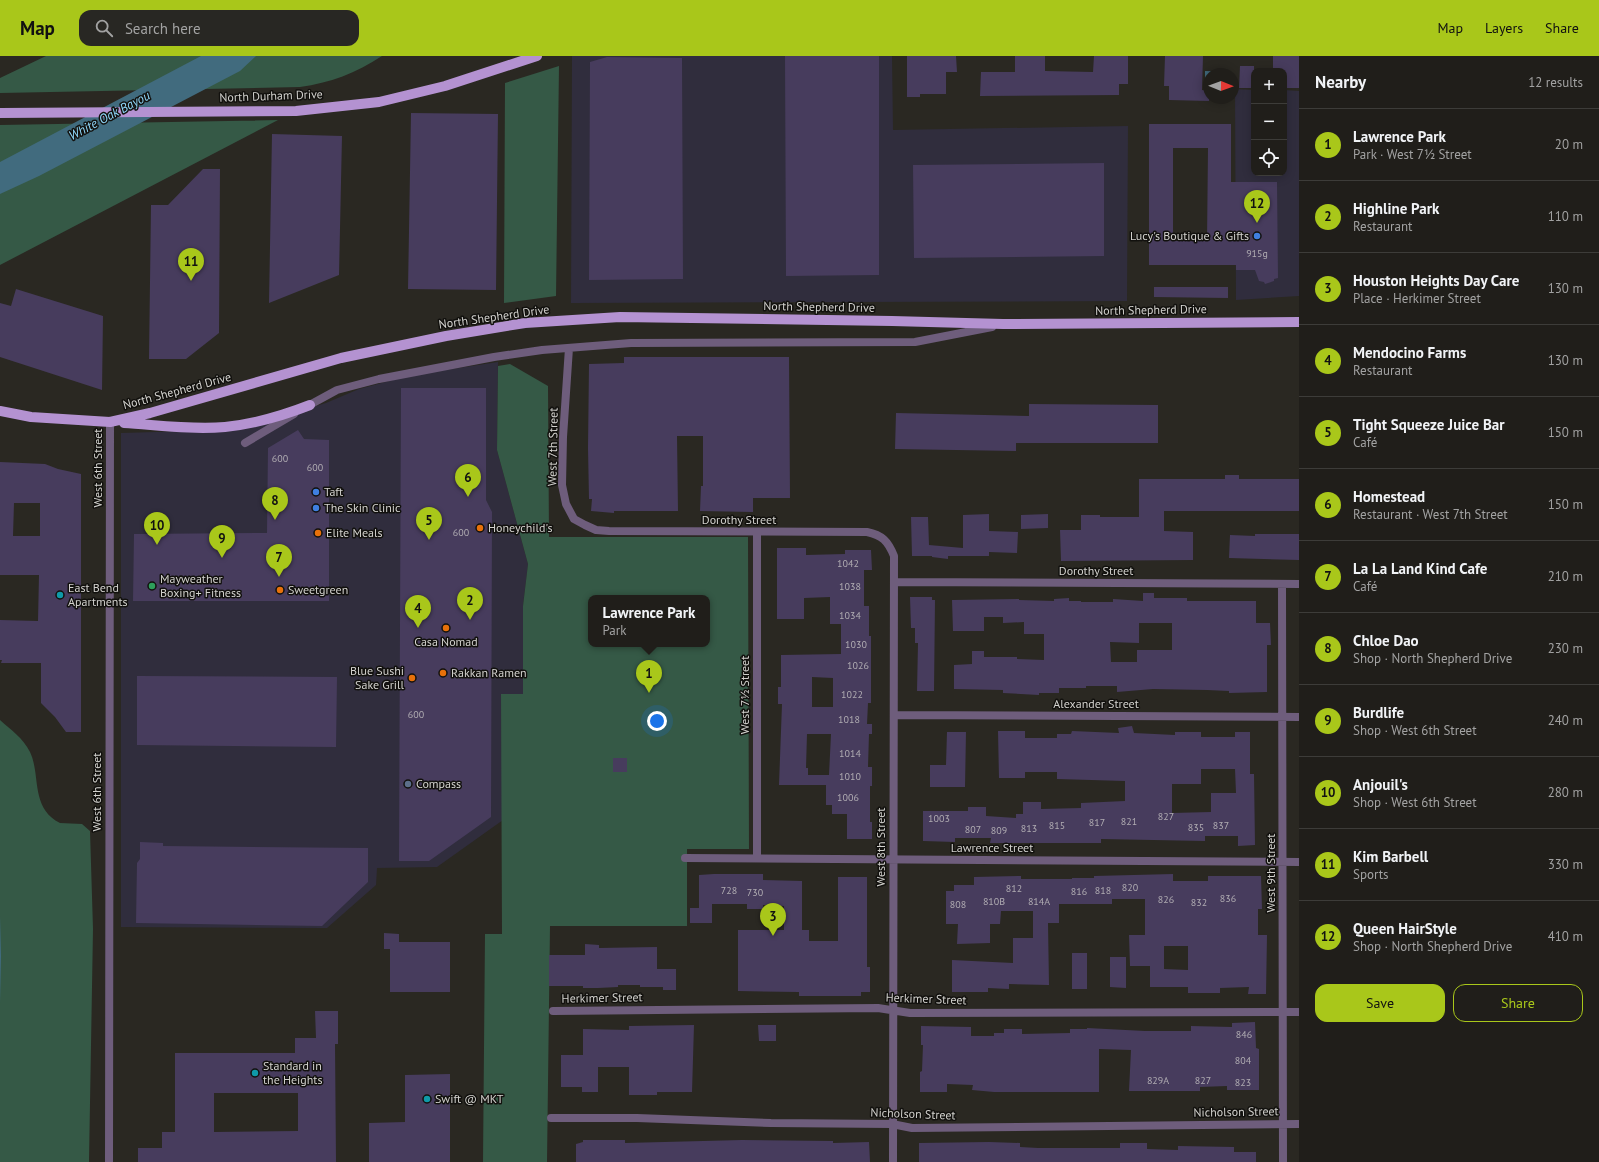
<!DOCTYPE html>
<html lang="en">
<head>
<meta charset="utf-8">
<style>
  body { margin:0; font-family:"PT Sans",sans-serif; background:#282723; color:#f1f3f6 }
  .controls { position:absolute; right:12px; top:12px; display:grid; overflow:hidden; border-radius:8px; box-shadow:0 2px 10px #0003 }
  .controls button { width:36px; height:36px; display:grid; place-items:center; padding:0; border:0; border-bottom:1px solid #3d3c39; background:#201e1a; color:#f1f3f6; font:20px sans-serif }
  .compass { position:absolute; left:1203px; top:12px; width:36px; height:36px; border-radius:50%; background:#201e1a; box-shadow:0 2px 10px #0003; rotate:91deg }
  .you { position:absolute; left:657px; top:665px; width:14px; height:14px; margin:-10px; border:3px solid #fff; border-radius:50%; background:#1a73e8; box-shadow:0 0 0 6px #1a73e833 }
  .badge { display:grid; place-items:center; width:26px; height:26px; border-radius:50%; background:#a9c71a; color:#111; font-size:13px; font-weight:700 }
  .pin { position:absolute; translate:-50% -33px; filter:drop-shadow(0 1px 2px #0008) }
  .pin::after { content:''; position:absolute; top:21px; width:14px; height:12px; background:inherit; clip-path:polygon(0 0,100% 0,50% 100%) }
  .popup { position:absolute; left:588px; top:539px; width:122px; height:52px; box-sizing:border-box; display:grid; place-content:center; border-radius:8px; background:#201e1a; filter:drop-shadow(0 1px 3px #0005); font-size:13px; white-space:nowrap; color:#a2a2a2 }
  .popup b { font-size:15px; color:#f1f3f6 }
  .popup::after { content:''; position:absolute; left:50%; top:100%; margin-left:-8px; border:8px solid transparent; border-top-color:#201e1a }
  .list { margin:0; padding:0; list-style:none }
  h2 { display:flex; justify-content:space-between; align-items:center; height:52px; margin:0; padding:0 16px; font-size:17px }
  h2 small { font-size:13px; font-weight:400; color:#a2a2a2 }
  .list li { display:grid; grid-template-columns:26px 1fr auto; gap:12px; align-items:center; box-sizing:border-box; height:72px; padding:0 16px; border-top:1px solid #3d3c39 }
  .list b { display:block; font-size:15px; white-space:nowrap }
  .list p { margin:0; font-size:13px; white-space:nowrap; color:#a2a2a2 }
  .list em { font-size:13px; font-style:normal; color:#a2a2a2 }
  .actions { display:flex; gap:8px; padding:12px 16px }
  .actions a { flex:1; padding:9px 0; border:1px solid #a9c71a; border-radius:12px; text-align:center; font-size:14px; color:#a9c71a }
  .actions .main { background:#a9c71a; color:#111 }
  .icon { flex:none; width:22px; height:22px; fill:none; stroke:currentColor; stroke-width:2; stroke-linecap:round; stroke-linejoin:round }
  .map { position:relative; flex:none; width:1299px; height:1106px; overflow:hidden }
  header { display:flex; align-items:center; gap:24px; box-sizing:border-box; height:56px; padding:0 20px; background:#a9c71a; color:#111 }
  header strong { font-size:19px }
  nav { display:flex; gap:22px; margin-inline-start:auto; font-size:14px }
  .search { width:280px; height:36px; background:#282723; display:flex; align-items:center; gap:10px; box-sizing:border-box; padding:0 14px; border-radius:12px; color:#a2a2a2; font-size:15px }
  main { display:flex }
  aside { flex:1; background:#201e1a }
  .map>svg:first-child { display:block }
</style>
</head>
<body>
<header>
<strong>Map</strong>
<div class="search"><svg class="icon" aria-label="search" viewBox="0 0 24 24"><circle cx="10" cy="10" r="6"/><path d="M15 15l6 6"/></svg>Search here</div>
<nav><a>Map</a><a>Layers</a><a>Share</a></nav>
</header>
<main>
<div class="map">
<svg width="1299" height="1106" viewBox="0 0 1299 1106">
  <rect width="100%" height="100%" fill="#2a2822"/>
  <path fill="#302d3d" d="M572 0H892L893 74 1128 70 1127 245 571 247Z
    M1235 33 1254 34V117H1284V34L1299 35V240L1236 244Z
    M498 306 497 394 528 508 523 550V638H501L503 764 437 811 377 812 376 829 327 872 121 871V377L225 374 286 359 326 347 359 333 412 319Z"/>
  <path fill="#355946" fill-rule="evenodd" d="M46 0H382C356 17 330 27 300 31L0 37V22Z
    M559 10 556 240 504 247 505 27Z
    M278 64 0 209V69Z
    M510 308 548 330 549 481H748L749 793H687V870H550L547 1106H483L485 878H502L501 638H523V550L528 508 497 394 498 310ZM591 542H707V588H591Z
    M0 664C11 674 23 682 30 696 41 719 30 752 60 767L82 768 90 775 93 873 89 1106H0Z"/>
  <path fill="#416b7e" d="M201 0H256L240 15 39 120 0 138V106Z
    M1205 15 1231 16V18H1209V29H1205Z
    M0 860 1 900 0 947Z"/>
  <path fill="#473c5d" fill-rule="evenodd" d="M785 0H879V219L786 220Z
    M907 0H956L957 16H946V38H920V41H907Z
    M1015 0H1045V15L1093 16 1094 0H1128V28H1119V39L980 40 981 16H1015Z
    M1165 0H1203L1202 34 1209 35V45L1169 44V30H1164Z
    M1273 0H1299V32H1284V15H1273Z
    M607 1 682 2 683 223 589 224 590 6Z
    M1240 10H1254V32H1239Z
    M411 57 498 58 496 234 408 233Z
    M1149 68H1231V126H1277L1278 222 1274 223V225L1265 228 1264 226 1259 225 1255 214H1236V209H1149ZM1173 92H1208L1207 185H1173Z
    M272 78 342 80 339 219 269 247Z
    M1104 107V200L914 202 913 109Z
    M203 113H220L219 277 186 303H149L151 149H168Z
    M1154 231H1228V242L1154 241Z
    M16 233 103 260 102 334 0 301V247L11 250Z
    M624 301H789L790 442H753V456L700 455 701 430H703V380H677L678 455H614V457L591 455 592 443H589L588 392 589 308 624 307Z
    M401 332H486V444L492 456 491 761 429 805H399Z
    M1029 348 1158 349V387H1016V395L895 393 896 357 1029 360Z
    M298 374 304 383 329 384V545H133L134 478 267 477 268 392Z
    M0 406 45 408 58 413 81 418V676H66L55 661 41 647V607H1L2 604H0V564L38 565 39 519H0ZM14 447H40V480H13Z
    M1225 419H1239V423H1299V455H1164V475L1193 476V504L1061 505 1060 474H1081V459H1100V461H1139V423H1225Z
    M989 458V475L1018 476 1017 497 989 496V500H948V503L932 501V500H912L911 461H928L929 489 963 492V459Z
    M1048 458V472L1021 473V459Z
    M1255 478H1299V504L1229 502 1230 479 1255 480Z
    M777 492H806V499L845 498V494H871L872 514H864V550H869V580H871V647H868L867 668H872V678H869L868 711H872V730H870V766H872V783H847V758H832V749H826V729H779L782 648H778V631H781V599L841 598V568H830V541L804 542V563H777ZM812 621 833 622V651H812ZM807 678H831L829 719H808V712H806Z
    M1143 537H1154V542H1187V545H1256V567H1270L1271 589H1267V636L1229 637V635L1207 634 1153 633 1117 636V630H1086V632H1059V637H1039V639L1003 637V634L954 633V609L972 608V595H984V601H1017V603L1044 604V578H1024V566L1003 567V561H984V575H953L952 544 1019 543V544L1054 545V543L1069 542V545H1081V546H1113V543L1143 545ZM1139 567H1172V594H1137V606H1111L1110 586 1139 587Z
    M910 541H932V544H935L934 635H917L918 587H915V572H911Z
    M137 620 337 621 336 691 137 689Z
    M1132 670 1134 677 1175 679V676H1201V681H1235V676H1250V718H1254L1255 789 1238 790V780H1205V785L1101 783V787H990L991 782H955V786L923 785V755H968V751H986V760L1016 762V758H1023V746H1041V753L1081 752V747L1125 745V725L1057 723V716H1025V722H999L998 675H1025V682H1057V678H1071L1072 675 1119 677 1118 672ZM1201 713H1235L1236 737H1211V756L1172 757V728H1201Z
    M947 676H966L965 731H930V709H946Z
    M613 702H627V716H613Z
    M140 786 163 787V790L368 792V826L322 870 136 867 137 807 140 803Z
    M714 818H763V824L802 825V874H809V885H838V821H867V911H870V936H861V940H799V936L738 935V874H784V850L763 849V853H747V848H712V867H690V852H699V819Z
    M1173 818V825H1208V820H1261L1262 853H1258V879H1267L1266 938H1248L1249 931 1220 932V937H1188V931H1150V910H1130L1129 879H1145V843H1112V848H1059V867H1048L1049 929 1009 928V933L988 932V936H952V904L1013 907V882H1033V855H1001L1000 868H990V887L957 888 958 868H946V835H954V829H974V821L1021 820V823H1072V822H1094V820ZM1164 890H1188V914L1164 913Z
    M384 877 399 878V886H450V936H390V893H384Z
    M585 888 599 889V892L657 891V913H676V934H663V931H640V929H618V931L598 932H583V930H549V899H585Z
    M1072 897H1087V933H1072Z
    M1110 901H1126V932L1110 931Z
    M315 955H338V988H335L336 1106H138V1092H162V1076H175V997H295V982H316ZM214 1037H298V1075L214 1076Z
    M1255 966 1256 992 1259 993V1034H1227V1030L1200 1031V1035H1129L1131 994 1099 993V1036H994L972 1034 973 1029 947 1028V1036H920V1016L922 1015 923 989H921V970L971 971V980H994V977H1004V973H1022V978L1070 977V973H1087V972L1145 975H1191V970L1232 971V967Z
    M694 969 692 1036H657V1039H629V1011H598V1036H582V1031H561V999H583V973L629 974V970Z
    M758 969H776V985H759Z
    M450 1018V1106H369V1067L405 1066V1019Z
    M583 1084H625V1087L742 1084 833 1085V1087L869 1086 870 1106H576V1088L583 1086Z
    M989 1086 1020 1087V1091L1038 1092H1120V1087H1147V1093L1178 1094V1090L1234 1091V1096H1256V1106H919V1087Z"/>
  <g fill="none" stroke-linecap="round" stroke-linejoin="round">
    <path stroke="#6e5d7c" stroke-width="8" d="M569 292 563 381 562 429 566 448 574 463 585 469 596 474 609 475 867 476C882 479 888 485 894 500L893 1106
      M304 352 337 334 379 323 494 301 542 294 631 287 915 286 992 271
      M245 387 294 358
      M757 476V802
      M894 526 1299 528
      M1282 528 1283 1106
      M894 659 1299 661
      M685 802 1299 806
      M553 955 878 952 910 957 1299 956
      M551 1062H637L771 1067 892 1068 912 1072 1299 1068
      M109 1106 110 366"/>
    <path stroke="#b492d1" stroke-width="10" d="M0 57 296 55 379 46 445 30 537 0
      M0 355 31 361 110 366 150 357 341 302 446 280 525 267 620 261 892 265 1003 268 1299 266
      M124 367C157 369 192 374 225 371 254 368 282 360 310 349"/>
  </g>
  <g fill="#3f7fe0" stroke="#12110e" stroke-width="1.5">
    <circle cx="1257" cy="180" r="4"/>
    <circle cx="316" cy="436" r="4"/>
    <circle cx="316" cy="452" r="4"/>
  </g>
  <g fill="#e8710a" stroke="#12110e" stroke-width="1.5">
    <circle cx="480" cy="472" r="4"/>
    <circle cx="318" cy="477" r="4"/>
    <circle cx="280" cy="534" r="4"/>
    <circle cx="446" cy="572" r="4"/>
    <circle cx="443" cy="617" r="4"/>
    <circle cx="412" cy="622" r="4"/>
  </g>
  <circle fill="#2e9e5b" stroke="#12110e" stroke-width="1.5" cx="152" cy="530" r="4"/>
  <g fill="#0f9aa8" stroke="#12110e" stroke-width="1.5">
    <circle cx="60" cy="539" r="4"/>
    <circle cx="255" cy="1017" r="4"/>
    <circle cx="427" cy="1043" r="4"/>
  </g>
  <circle fill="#5c6f8a" stroke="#12110e" stroke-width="1.5" cx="408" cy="728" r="4"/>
  <g text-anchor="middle" stroke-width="3" stroke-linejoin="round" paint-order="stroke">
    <g font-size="10" fill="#b0acb2">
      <text x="1257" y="201">915g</text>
      <text x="280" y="406">600</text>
      <text x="315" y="415">600</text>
      <text x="461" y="480">600</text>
      <text x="848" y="511">1042</text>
      <text x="850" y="534">1038</text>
      <text x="850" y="563">1034</text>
      <text x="856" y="592">1030</text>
      <text x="858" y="613">1026</text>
      <text x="852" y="642">1022</text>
      <text x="416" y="662">600</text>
      <text x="849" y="667">1018</text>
      <text x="850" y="701">1014</text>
      <text x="850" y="724">1010</text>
      <text x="848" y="745">1006</text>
      <text x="1166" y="764">827</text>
      <text x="939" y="766">1003</text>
      <text x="1129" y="769">821</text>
      <text x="1097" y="770">817</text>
      <text x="1057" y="773">815</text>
      <text x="1221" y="773">837</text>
      <text x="1196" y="775">835</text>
      <text x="1029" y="776">813</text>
      <text x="973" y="777">807</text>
      <text x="999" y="778">809</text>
      <text x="1130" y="835">820</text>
      <text x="1014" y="836">812</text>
      <text x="729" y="838">728</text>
      <text x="1103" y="838">818</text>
      <text x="1079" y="839">816</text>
      <text x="755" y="840">730</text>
      <text x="1228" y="846">836</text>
      <text x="1166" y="847">826</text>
      <text x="994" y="849">810B</text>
      <text x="1039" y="849">814A</text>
      <text x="1199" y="850">832</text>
      <text x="958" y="852">808</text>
      <text x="1244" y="982">846</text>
      <text x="1243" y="1008">804</text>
      <text x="1158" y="1028">829A</text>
      <text x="1203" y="1028">827</text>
      <text x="1243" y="1030">823</text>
    </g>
    <g font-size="12" fill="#d3d2ce" stroke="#12110e">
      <text transform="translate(271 40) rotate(-2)" y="4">North Durham Drive</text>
      <text transform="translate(819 251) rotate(1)" y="4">North Shepherd Drive</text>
      <text transform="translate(1151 254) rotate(-1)" y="4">North Shepherd Drive</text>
      <text transform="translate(494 261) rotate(-8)" y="4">North Shepherd Drive</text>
      <text transform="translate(177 335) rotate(-15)" y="4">North Shepherd Drive</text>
      <text transform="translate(553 391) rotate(-89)" y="4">West 7th Street</text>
      <text transform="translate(98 412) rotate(-90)" y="4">West 6th Street</text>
      <text x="739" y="468">Dorothy Street</text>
      <text x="1096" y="519">Dorothy Street</text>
      <text transform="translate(745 639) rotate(-90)" y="4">West 7½ Street</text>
      <text x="1096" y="652">Alexander Street</text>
      <text transform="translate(97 736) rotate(-90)" y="4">West 6th Street</text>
      <text transform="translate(881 791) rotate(-90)" y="4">West 8th Street</text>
      <text x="992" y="796">Lawrence Street</text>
      <text transform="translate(1271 817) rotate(-90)" y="4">West 9th Street</text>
      <text transform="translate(602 942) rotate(-1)" y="4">Herkimer Street</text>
      <text transform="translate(926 943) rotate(2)" y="4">Herkimer Street</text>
      <text transform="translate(1236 1056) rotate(-1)" y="4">Nicholson Street</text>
      <text transform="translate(913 1058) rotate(2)" y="4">Nicholson Street</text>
    </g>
    <g font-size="12" fill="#d3d2ce" stroke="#12110e" text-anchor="start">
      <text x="1249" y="184" text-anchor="end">Lucy's Boutique &amp; Gifts</text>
      <text x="324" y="440">Taft</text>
      <text x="324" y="456">The Skin Clinic</text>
      <text x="488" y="476">Honeychild's</text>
      <text x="326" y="481">Elite Meals</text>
      <text x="160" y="527">Mayweather<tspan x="160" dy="14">Boxing+ Fitness</tspan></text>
      <text x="68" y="536">East Bend<tspan x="68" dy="14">Apartments</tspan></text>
      <text x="288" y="538">Sweetgreen</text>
      <text x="446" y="590" text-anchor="middle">Casa Nomad</text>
      <text x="404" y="619" text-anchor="end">Blue Sushi<tspan x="404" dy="14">Sake Grill</tspan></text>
      <text x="451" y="621">Rakkan Ramen</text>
      <text x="416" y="732">Compass</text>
      <text x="263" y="1014">Standard in<tspan x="263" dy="14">the Heights</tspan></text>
      <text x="435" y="1047">Swift @ MKT</text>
    </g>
    <g font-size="13" font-style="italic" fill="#8ed6f8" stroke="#12110e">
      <text transform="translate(109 59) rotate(-28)" y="5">White Oak Bayou</text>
    </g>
  </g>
</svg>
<div class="controls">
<button>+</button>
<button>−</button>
<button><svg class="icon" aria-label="locate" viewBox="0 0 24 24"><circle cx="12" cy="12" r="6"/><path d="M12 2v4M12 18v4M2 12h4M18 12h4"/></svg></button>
</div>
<svg class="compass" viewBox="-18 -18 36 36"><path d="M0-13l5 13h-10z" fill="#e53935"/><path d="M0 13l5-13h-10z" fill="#a2a2a2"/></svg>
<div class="you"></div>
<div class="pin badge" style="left:649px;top:637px">1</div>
<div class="popup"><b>Lawrence Park</b>Park</div>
<div class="pin badge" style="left:470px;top:564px">2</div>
<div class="pin badge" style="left:773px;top:880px">3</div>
<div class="pin badge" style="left:418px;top:572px">4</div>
<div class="pin badge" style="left:429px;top:484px">5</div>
<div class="pin badge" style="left:468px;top:441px">6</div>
<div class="pin badge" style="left:279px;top:521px">7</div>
<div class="pin badge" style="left:275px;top:464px">8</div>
<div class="pin badge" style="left:222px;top:502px">9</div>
<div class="pin badge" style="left:157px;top:489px">10</div>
<div class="pin badge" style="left:191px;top:225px">11</div>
<div class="pin badge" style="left:1257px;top:167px">12</div>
</div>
<aside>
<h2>Nearby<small>12 results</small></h2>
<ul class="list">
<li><span class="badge">1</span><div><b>Lawrence Park</b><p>Park · West 7½ Street</p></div><em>20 m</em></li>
<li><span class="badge">2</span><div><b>Highline Park</b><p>Restaurant</p></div><em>110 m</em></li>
<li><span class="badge">3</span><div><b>Houston Heights Day Care</b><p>Place · Herkimer Street</p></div><em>130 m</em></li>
<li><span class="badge">4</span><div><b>Mendocino Farms</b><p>Restaurant</p></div><em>130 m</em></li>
<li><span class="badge">5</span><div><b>Tight Squeeze Juice Bar</b><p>Café</p></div><em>150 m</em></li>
<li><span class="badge">6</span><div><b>Homestead</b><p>Restaurant · West 7th Street</p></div><em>150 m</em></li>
<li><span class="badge">7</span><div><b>La La Land Kind Cafe</b><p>Café</p></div><em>210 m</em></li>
<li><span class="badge">8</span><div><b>Chloe Dao</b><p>Shop · North Shepherd Drive</p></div><em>230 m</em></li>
<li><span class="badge">9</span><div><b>Burdlife</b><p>Shop · West 6th Street</p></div><em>240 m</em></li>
<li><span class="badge">10</span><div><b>Anjouil's</b><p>Shop · West 6th Street</p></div><em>280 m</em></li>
<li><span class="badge">11</span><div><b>Kim Barbell</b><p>Sports</p></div><em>330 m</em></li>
<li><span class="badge">12</span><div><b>Queen HairStyle</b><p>Shop · North Shepherd Drive</p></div><em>410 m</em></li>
</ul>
<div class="actions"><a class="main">Save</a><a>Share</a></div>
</aside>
</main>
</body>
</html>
